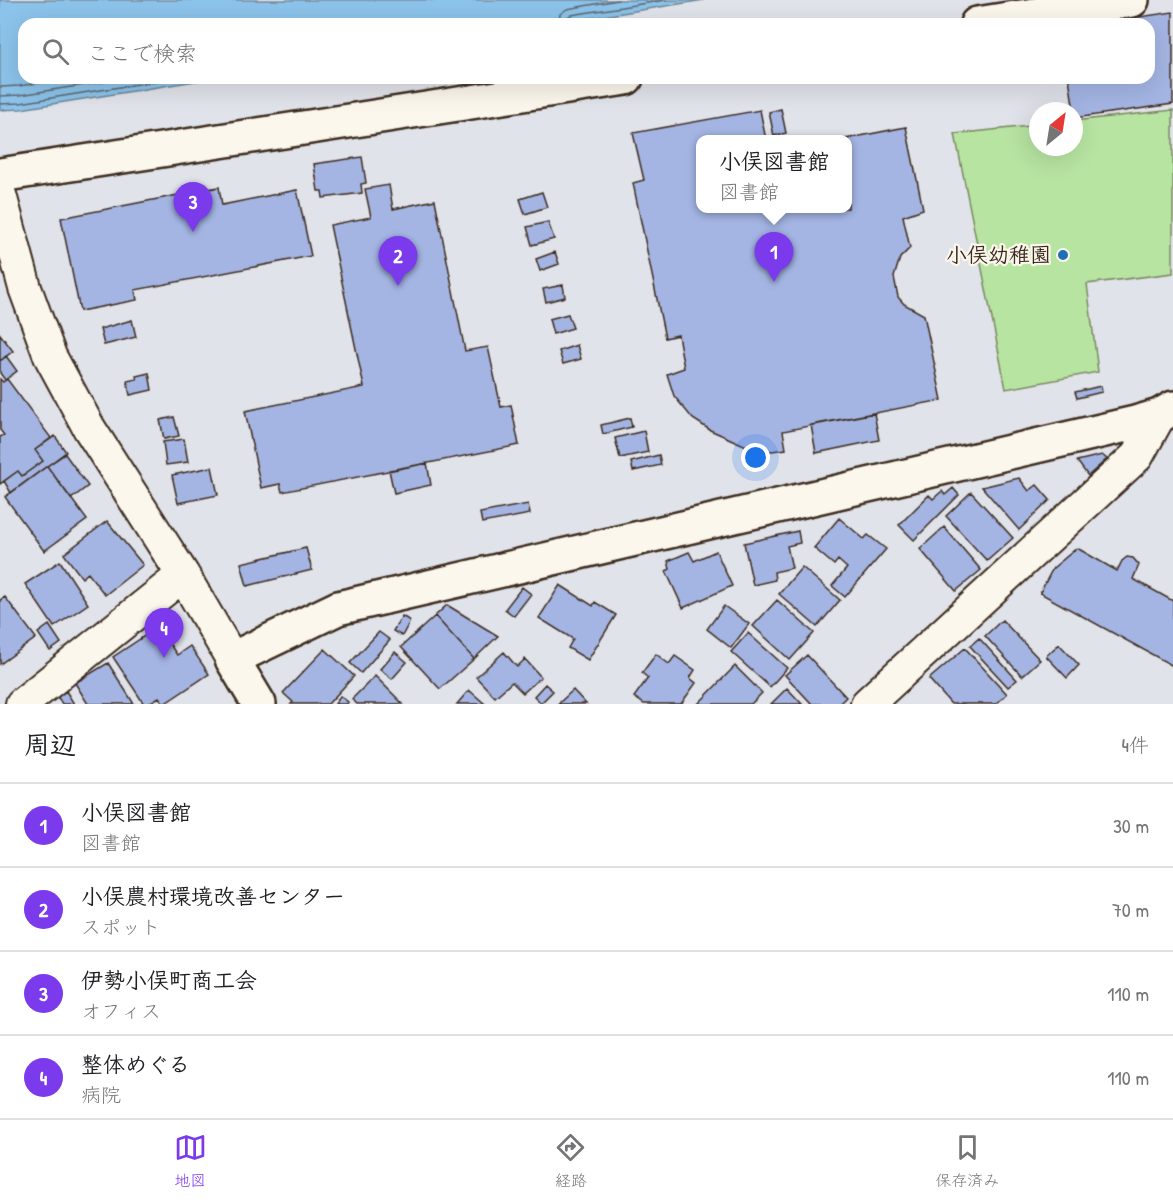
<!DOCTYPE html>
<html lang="ja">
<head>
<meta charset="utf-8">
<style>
  body { margin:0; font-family:"Patrick Hand","Klee One",sans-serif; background:#f6f6f6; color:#202124 }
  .compass { position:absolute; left:1029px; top:102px; width:54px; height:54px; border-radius:50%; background:#fff; box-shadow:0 6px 24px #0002; rotate:30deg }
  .you { position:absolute; left:756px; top:458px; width:21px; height:21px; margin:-15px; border:4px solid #fff; border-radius:50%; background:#1a73e8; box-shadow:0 0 0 9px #1a73e833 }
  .badge { display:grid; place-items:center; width:39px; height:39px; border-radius:50%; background:#7c3aed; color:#fff; font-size:20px; font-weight:700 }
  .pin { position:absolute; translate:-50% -50px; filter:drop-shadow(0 2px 3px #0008) }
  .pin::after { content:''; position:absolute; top:32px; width:21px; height:18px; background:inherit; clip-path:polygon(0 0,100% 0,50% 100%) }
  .popup { position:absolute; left:696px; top:135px; width:156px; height:78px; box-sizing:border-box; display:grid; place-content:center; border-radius:12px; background:#fff; filter:drop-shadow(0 2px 4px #0005); font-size:20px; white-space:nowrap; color:#757577 }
  .popup b { font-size:22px; color:#202124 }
  .popup::after { content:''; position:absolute; left:50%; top:100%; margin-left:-12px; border:12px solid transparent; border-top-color:#fff }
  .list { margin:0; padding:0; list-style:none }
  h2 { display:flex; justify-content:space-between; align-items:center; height:78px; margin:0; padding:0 24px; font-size:26px }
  h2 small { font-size:20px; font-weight:400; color:#757577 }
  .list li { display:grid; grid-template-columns:39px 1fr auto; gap:18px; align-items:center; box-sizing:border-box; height:84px; padding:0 24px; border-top:2px solid #e0e0e0 }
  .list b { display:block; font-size:22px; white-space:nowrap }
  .list p { margin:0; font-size:20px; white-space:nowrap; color:#757577 }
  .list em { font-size:20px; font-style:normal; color:#757577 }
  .icon { flex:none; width:33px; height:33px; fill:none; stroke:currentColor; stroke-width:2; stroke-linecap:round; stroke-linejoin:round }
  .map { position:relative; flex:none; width:1173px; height:704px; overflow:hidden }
  .search { position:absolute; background:#fff; box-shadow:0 6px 24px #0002; left:18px; right:18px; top:18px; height:66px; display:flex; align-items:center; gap:15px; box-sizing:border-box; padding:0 21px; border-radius:18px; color:#757577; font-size:22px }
  .sheet { height:414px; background:#fff }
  nav { display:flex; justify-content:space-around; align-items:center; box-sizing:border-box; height:84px; border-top:2px solid #e0e0e0; background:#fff; font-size:16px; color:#757577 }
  nav a { display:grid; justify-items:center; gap:3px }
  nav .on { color:#7c3aed }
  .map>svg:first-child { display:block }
</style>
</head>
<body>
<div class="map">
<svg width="1173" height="704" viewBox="0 0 1173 704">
  <rect width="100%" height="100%" fill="#e1e3ea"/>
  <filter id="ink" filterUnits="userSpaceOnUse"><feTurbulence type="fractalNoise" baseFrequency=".0167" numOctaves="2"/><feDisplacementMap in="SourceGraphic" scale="12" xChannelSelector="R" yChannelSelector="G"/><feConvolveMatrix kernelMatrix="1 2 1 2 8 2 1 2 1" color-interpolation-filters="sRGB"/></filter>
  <g filter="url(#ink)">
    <path fill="#b7e4a1" stroke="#798760" stroke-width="1.5" d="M1173 110V273L1087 284 1098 372 1006 389 955 134 1038 125V147H1074V121Z"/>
    <path fill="#8cc3ea" stroke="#6c8698" stroke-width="1.5" d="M0 0H704L553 24H24V78H214L21 109 0 110Z"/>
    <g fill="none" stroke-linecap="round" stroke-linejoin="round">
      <path stroke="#5b6770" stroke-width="1.5" d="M558 24 560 14 567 9 618 0
        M565 24 566 18 571 15 666 0
        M0 87 19 86 71 78
        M0 96 20 95 128 78
        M0 104 20 103 176 78"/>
    </g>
    <path fill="#a4b5e4" stroke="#3b2a1e" stroke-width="1.5" d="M1173 12V104L1075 118 1069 78H1149V24H1092Z
      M781 109 786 133 774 136 769 112Z
      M760 110 766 140H700V208H848V140H840L906 127 923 209 903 216 910 248 900 258 894 277 898 297 904 304 924 315 942 400 783 431 786 449 772 451 751 448 710 430 693 419 674 396 667 374 684 368 678 335 665 338 633 183 644 180 633 133Z
      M362 157 366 183 361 184 362 193 323 198 322 191H318L314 164Z
      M389 185 393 209 435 200 465 351 488 347 501 407 511 405 519 445 282 492 280 484 261 488 245 411 364 387 330 225 371 217 365 189Z
      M219 187 222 205 297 190 311 256 135 290 137 300 80 311 61 218Z
      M542 192 547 207 525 214 520 199Z
      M548 222 554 239 532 245 527 227Z
      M555 252 559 264 540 271 536 259Z
      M563 285 565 297 546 302 543 289Z
      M568 314 573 328 553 334 549 319Z
      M132 320 136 337 104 345 100 329Z
      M0 334 13 351 0 361Z
      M577 345 581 359 563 364 559 351Z
      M6 356 17 371 5 380 0 373V361Z
      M149 373 152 390 130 395 127 381 137 379 136 376Z
      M0 379 3 382 7 379 51 438 35 450 43 461 22 476 18 471 0 484V437L4 435 0 430Z
      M1101 386 1102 392 1077 398 1075 392Z
      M874 413 879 440 816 453 811 425Z
      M174 417 179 436 164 439 160 420Z
      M630 418 632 427 603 434 601 425Z
      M644 431 648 452 620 458 615 438Z
      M55 436 66 452 11 493 4 481 18 471 22 476 43 461 35 450Z
      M184 439 188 462 166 465 163 442Z
      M65 454 88 486 71 499 47 466Z
      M659 455 661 465 633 471 631 462Z
      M1102 455 1107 459 1088 476 1077 461Z
      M427 463 431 485 394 493 389 470Z
      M47 466 87 520 44 551 5 497Z
      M212 467 218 495 178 503 172 475Z
      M1019 478 1029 491 1037 485 1050 500 1019 530 982 487Z
      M953 488 959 495 914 540 899 525 929 495 933 499 942 491 945 495Z
      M971 492 1013 538 987 561 946 516Z
      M528 504 530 514 482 523 480 513Z
      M839 518 864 539 868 535 886 549 845 597 832 586 847 568 838 560 834 565 814 548Z
      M107 521 143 565 105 595 88 573 82 578 64 554Z
      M944 527 981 570 956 591 920 549Z
      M798 531 800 543 787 546 792 568 774 572 775 580 753 585 744 543Z
      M306 548 312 570 247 586 241 563Z
      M1077 548 1117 571 1122 561 1127 557 1133 558 1139 565 1133 579 1173 601V666L1040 593 1053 568Z
      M716 551 732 586 683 608 666 571 670 569 668 561 689 552 694 561Z
      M60 561 88 604 54 627 25 584Z
      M802 567 840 600 817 627 779 594Z
      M560 585 593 606 595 602 616 615 588 660 568 648 573 639 539 618Z
      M522 587 531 594 514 616 505 609Z
      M5 597 36 638 0 664V600Z
      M777 600 814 633 790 660 753 626Z
      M447 605 498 636 474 659 435 616Z
      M724 606 749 624 731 648 707 629Z
      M402 616 410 621 402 636 393 631Z
      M435 616 474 659 440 689 401 647Z
      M1002 620 1040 660 1022 676 985 636Z
      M49 625 61 643 50 651 38 633Z
      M158 627 177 655 190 646 209 674 164 704 159 697 148 704H144L113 657Z
      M379 632 390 640 361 673 350 663Z
      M748 633 787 668 770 687 731 652Z
      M979 638 1017 680 1008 687 970 646Z
      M1059 644 1079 665 1067 678 1046 656Z
      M965 648 1007 694 996 704H951L929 679Z
      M325 649 354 676 328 704H291L293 702 283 693Z
      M395 652 407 662 392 679 380 669Z
      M504 652 517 667 525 659 541 677 523 693 512 682 495 697 476 677Z
      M656 654 669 664 675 656 695 670 690 678 696 683 681 704H644L634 697 648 678 642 673Z
      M807 655 846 697 839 704H812L785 675Z
      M108 663 134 704H88L75 683Z
      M735 666 762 693 751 704H698Z
      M375 676 403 704H357L352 699Z
      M545 684 553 691 541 703 534 696Z
      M787 688 802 704H771Z
      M469 690 485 704H457Z
      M573 690 586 704H558Z
      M66 691 74 704H62L57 696Z
      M340 696 348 702 347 704H335Z"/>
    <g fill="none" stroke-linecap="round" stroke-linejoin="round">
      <defs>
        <path id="street" d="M0 195 25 288 50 356 89 428 183 575 232 659
          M22 704 183 575
          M867 704 1137 456 1159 416"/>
        <path id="secondary" d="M977 24 1132 0
          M0 175 626 78
          M259 704 232 659 338 608 1135 423 1159 416 1173 408"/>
      </defs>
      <use href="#street" stroke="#3b2a1e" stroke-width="36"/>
      <use href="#secondary" stroke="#3b2a1e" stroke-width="38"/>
      <use href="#street" stroke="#fbf7ec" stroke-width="32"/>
      <use href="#secondary" stroke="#fbf7ec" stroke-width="33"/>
    </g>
  </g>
  <circle fill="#1f6fb2" stroke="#fbf7ec" stroke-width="2" cx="1063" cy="255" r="6"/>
  <g text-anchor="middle" stroke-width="4.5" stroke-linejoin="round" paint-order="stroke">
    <g font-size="21" font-weight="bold" fill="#3b2a1e" stroke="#fbf7ec" text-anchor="end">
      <text x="1051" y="262">小俣幼稚園</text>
    </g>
  </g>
</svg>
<svg class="compass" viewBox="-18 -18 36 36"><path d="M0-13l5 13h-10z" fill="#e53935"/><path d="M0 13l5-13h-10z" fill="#757577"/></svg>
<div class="you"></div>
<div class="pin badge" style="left:774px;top:282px">1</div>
<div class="popup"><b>小俣図書館</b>図書館</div>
<div class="pin badge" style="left:398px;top:286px">2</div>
<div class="pin badge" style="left:193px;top:232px">3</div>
<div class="pin badge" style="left:164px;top:658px">4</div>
<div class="search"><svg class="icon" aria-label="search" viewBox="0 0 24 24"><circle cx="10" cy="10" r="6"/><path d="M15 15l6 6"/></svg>ここで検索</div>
</div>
<section class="sheet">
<h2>周辺<small>4件</small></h2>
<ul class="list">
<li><span class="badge">1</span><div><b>小俣図書館</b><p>図書館</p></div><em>30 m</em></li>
<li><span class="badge">2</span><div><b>小俣農村環境改善センター</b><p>スポット</p></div><em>70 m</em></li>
<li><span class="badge">3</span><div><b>伊勢小俣町商工会</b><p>オフィス</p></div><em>110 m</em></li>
<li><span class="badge">4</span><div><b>整体めぐる</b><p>病院</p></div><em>110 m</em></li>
</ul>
</section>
<nav>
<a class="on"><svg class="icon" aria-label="map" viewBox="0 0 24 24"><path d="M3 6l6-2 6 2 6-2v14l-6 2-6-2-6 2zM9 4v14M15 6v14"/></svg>地図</a>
<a><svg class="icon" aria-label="directions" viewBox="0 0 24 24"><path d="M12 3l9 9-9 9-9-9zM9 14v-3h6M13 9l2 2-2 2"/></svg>経路</a>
<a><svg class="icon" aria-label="saved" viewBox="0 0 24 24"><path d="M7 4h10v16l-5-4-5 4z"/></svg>保存済み</a>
</nav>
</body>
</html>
